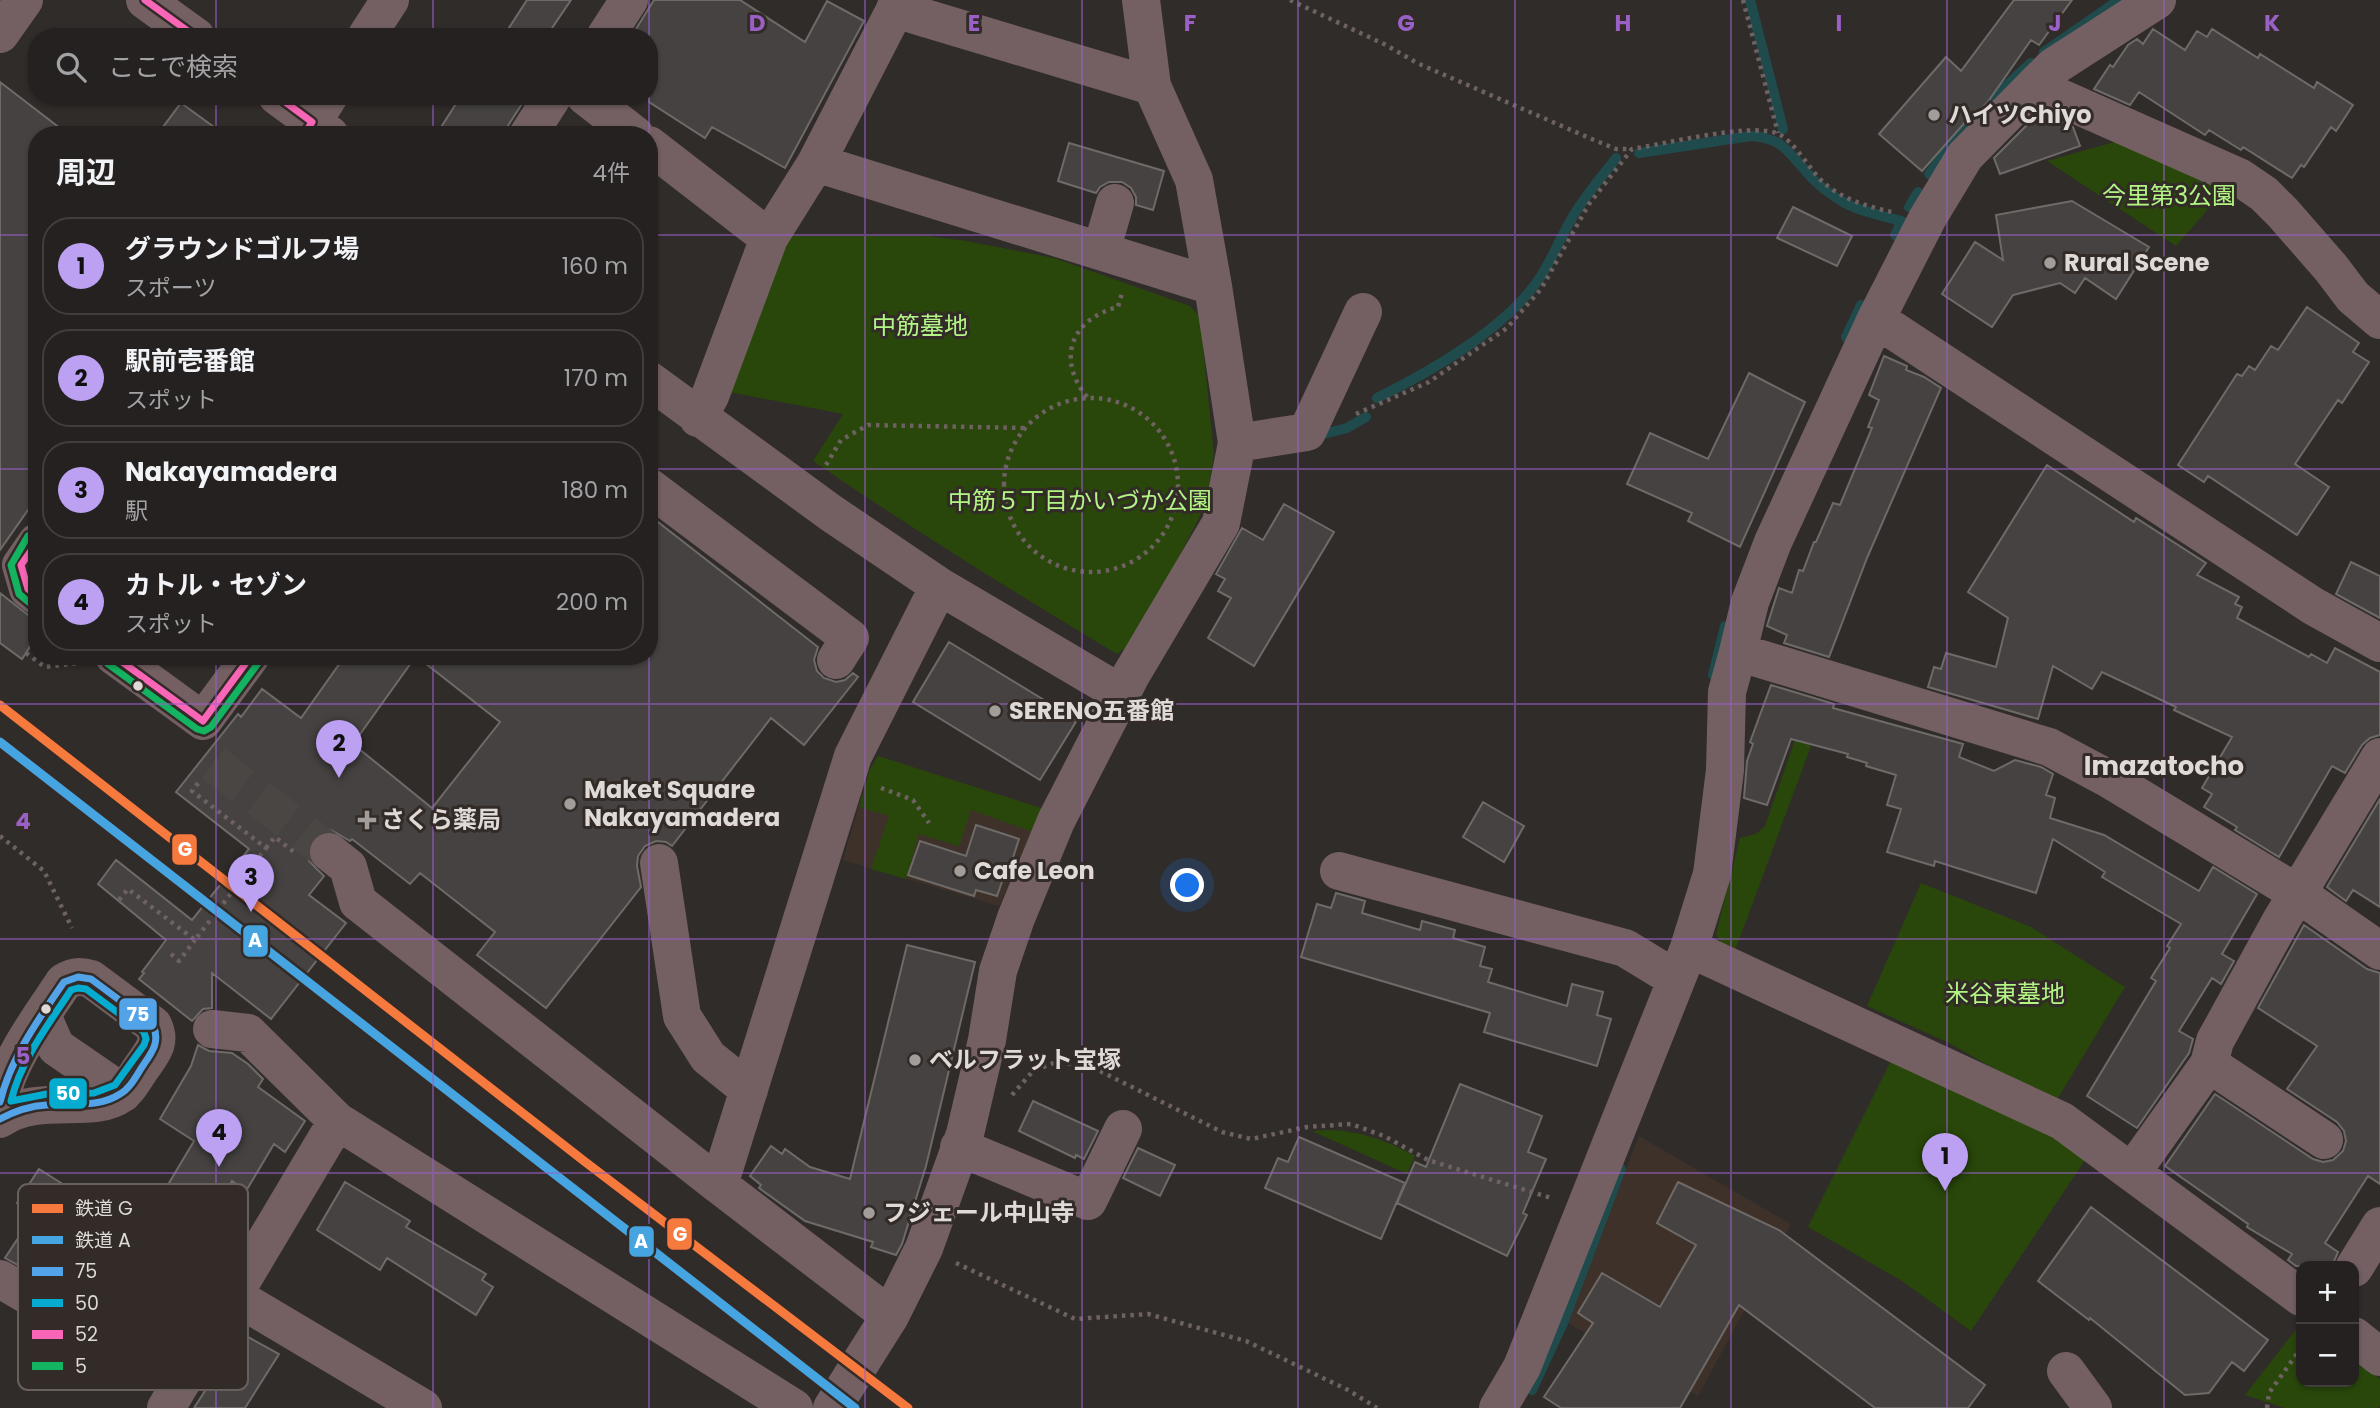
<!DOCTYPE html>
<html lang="ja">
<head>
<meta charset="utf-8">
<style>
  body { margin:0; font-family:Poppins,"Noto Sans JP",sans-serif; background:#302e2d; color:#f1f3f6 }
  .controls { position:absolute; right:21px; bottom:21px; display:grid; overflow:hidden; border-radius:14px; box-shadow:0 2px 5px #0004 }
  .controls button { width:63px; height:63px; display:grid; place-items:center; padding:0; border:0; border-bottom:2px solid #413e3e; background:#242120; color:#f1f3f6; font:35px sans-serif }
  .you { position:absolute; left:1188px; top:886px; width:24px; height:24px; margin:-18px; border:5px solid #fff; border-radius:50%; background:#1a73e8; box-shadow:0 0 0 10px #1a73e833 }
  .badge { display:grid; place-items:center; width:46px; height:46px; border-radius:50%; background:#bca0f2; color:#111; font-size:23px; font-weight:700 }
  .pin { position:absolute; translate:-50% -58px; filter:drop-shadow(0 2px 4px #0008) }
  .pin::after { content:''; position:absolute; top:37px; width:24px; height:21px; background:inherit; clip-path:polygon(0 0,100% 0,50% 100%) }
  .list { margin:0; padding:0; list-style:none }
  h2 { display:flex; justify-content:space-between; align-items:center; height:91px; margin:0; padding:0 28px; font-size:30px }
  h2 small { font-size:23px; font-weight:400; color:#a3a3a5 }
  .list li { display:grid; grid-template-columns:46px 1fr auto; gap:21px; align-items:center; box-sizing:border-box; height:98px; margin:0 14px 14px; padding:0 14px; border:2px solid #413e3e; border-radius:28px }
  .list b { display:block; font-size:26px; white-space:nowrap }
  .list p { margin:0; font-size:23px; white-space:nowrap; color:#a3a3a5 }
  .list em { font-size:23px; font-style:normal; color:#a3a3a5 }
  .icon { flex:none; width:38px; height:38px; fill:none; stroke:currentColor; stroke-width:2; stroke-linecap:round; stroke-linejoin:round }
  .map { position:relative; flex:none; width:2380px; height:1408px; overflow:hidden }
  .search { position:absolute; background:#242120; box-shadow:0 2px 5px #0004; left:28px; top:28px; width:630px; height:77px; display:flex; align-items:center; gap:18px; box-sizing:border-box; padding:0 24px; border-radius:28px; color:#a3a3a5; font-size:26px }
  .panel { position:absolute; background:#242120; box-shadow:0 2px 5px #0004; left:28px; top:126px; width:630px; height:539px; border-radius:28px }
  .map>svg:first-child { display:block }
</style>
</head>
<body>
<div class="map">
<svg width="2380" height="1408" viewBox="0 0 2380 1408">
  <rect width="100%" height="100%" fill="#302c2a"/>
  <path fill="#3e312a" d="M878 756 1044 809 999 906 843 860 869 771Z
    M1639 1136 1791 1224 1698 1396 1566 1322Z"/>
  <path fill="#29470a" d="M2132 137 2230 184 2176 246 2047 161Z
    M789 236H927L966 241 1054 258 1190 306 1200 317 1214 454 1209 485 1200 516 1170 574 1125 648 1117 654C1014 592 912 529 813 461L843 414 729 392Z
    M1795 740 1811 746 1736 948 1721 943 1716 934 1740 838 1756 834 1765 826Z
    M878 756 1044 809 1033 832 971 810 959 846 919 834 906 879 871 869 889 816 859 807 869 771Z
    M1921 883 2031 927 2125 987 2055 1103 1949 1043 1867 1006Z
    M1893 1057 2089 1154 1971 1331 1902 1281 1808 1227Z
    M1330 1130C1362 1131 1387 1141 1415 1156L1407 1174 1312 1131Z
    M2301 1323V1382H2354V1359L2380 1379V1406L2378 1408H2285L2245 1395Z"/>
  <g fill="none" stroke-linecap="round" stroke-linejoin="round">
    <path stroke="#204b4d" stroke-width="10" d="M1750 0 1783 129
      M2044 52 2119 0
      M1639 153 1751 136C1785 138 1790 155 1811 177 1819 186 1834 197 1845 203 1862 212 1883 216 1902 221L1895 235
      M1929 174C1960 133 1993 96 2031 63
      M1909 207 1918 192
      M1846 337 1861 305
      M1377 398C1430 372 1505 329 1539 279 1552 260 1560 238 1572 218 1584 197 1601 178 1616 158
      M1316 436 1347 428 1366 417
      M1713 675 1725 626
      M1532 1390 1564 1321 1621 1169"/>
  </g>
  <path fill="#454241" stroke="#6e6a68" stroke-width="2" d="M527 0H571L546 37H503Z
    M654 0H740L805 42 827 1 864 21 785 168 712 127 705 138 649 102V37H631Z
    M2014 0H2072L2039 45 2031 40 1987 103 1976 113 1975 111 1922 171 1879 134 1946 57 1961 71Z
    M2153 29 2185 50 2197 31 2207 37 2212 29 2258 58 2260 54 2314 88 2317 82 2353 105 2336 131 2331 127 2304 167 2301 165 2292 178 2243 147 2241 150 2209 130 2205 135 2139 92 2130 105 2094 89 2110 65 2113 67 2128 45 2137 39 2143 44Z
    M0 82 69 135H37V497L0 550Z
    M461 96H527L502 135H436Z
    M181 103 225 135H157Z
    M2040 114 2042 119 2048 116 2073 127 2080 146 2000 174 1994 158 2036 116Z
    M1069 143 1164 171 1153 210 1136 205V197L1131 188 1122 182H1109L1100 187 1096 193 1058 181Z
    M2072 201 2149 247 2116 299 2085 278 2075 293 2060 283 2013 295 1992 327 1942 294 1975 242 2003 260 1996 215Z
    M1793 207 1852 236 1837 266 1777 238Z
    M2307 307 2359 343 2353 352 2369 362 2342 403 2338 400 2295 464 2329 487 2297 535 2208 476 2204 482 2178 465 2237 374 2242 376 2249 366 2255 370 2271 346 2278 350Z
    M1884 356 1907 366 1906 370 1924 377 1941 388 1867 558 1829 657 1784 643 1787 635 1767 626 1779 588 1792 593 1799 570 1803 571 1814 542H1816L1833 503 1840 505 1872 428 1868 427 1879 400 1869 395Z
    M1749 373 1805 402 1740 547 1688 521 1692 513 1627 484 1650 433 1708 459Z
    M2047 465 2134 522 2136 518 2206 563 2197 575 2239 597 2235 604 2242 607 2237 618 2309 657 2311 654 2327 663 2335 648 2380 672V735L2370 738 2362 745 2345 773 2332 766 2279 857 2235 830 2237 827 2204 807 2212 794 2202 788 2232 737 2174 710 2176 707 2102 672 2092 689 2053 666 2038 719 1928 687 1934 667 1941 669 1946 653 1996 667 2008 618 1968 592Z
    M1284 504 1334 532 1254 666 1208 638 1231 598 1218 591 1225 579 1216 574 1242 528 1263 540Z
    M649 515 818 647 814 660 817 671 824 678 836 682 845 680 853 673 858 677 804 745 771 718 672 846 666 842 656 841 645 846 638 856 637 866 641 887 546 1008 477 955 495 932 420 873 410 884 352 839 350 841 331 830 320 832 312 838 308 848 309 861 324 876 309 895 346 923 271 1019 212 973V1008L203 1009 192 1021 139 979 144 973 142 972 166 940 98 884 116 860 192 920 249 849 176 792 238 714 241 717 262 689 301 718 345 656H416L353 744 432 808 500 722 416 656H649Z
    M2351 562 2380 576V618L2336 594Z
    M0 593 37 622V636L22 659 0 643Z
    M949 642 1077 720 1040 780 913 702Z
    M1771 685 1834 704 1833 708 1963 744 1959 757 1994 771 2015 760 2041 767 2053 774 2046 795 2055 798 2050 818 2104 835 2199 891 2213 867 2257 894 2222 954 2234 961 2221 984 2212 978 2179 1031 2193 1039 2189 1053 2137 1128 2087 1096 2156 981 2151 978 2170 948 2167 946 2181 924 2102 877 2105 872 2053 839 2036 893 1935 861 1934 866 1887 852 1901 809 1887 805 1896 775 1866 766 1867 763 1847 757 1848 754 1791 739 1767 805 1744 798 1747 761 1753 744 1750 742Z
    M2380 799V907L2353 890 2346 901 2327 887Z
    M1483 802 1524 826 1504 862 1463 837Z
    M976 825 1019 839 1007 876H1004L997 896 976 890 974 896 908 875 920 841 966 856Z
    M1336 893 1365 901 1362 913 1420 930 1422 921 1455 930 1453 938 1485 947 1480 966 1492 969 1488 982 1567 1006 1572 984 1603 992 1597 1015 1611 1019 1597 1066 1484 1032 1490 1013 1301 957 1317 904 1331 908Z
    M2304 925 2367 969 2380 973V1184L2368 1176 2325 1243 2338 1252 2332 1266H2296L2288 1260 2292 1254 2247 1227 2248 1224 2165 1166 2215 1094 2313 1159 2323 1162 2333 1160 2343 1151 2346 1141 2344 1131 2337 1122 2287 1089 2317 1046 2258 1008Z
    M907 945 975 962 926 1166 902 1244 896 1255 871 1247 873 1242 805 1221 759 1188 761 1185 750 1176 771 1146 782 1154 785 1149 810 1167 850 1179Z
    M198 1045 209 1051 232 1053 248 1064 263 1079 258 1087 305 1121 285 1152 274 1144 246 1191 232 1181 202 1230 232 1249 215 1276 141 1230 194 1141 160 1119 191 1066Z
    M1460 1084 1542 1116 1528 1152 1546 1159 1523 1213 1527 1215 1507 1256 1397 1203 1415 1162 1426 1167Z
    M1033 1101 1098 1131 1084 1159 1076 1155 1075 1158 1019 1131Z
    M1299 1137 1405 1183 1381 1239 1265 1188 1278 1158 1288 1162Z
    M1138 1148 1175 1165 1160 1196 1123 1178Z
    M39 1169 102 1209 52 1284 5 1258 34 1214 17 1203Z
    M345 1182 410 1221 406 1227 486 1274 482 1280 493 1287 476 1315 387 1258 380 1270 317 1230Z
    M1678 1182 1779 1230 1985 1385 1968 1408H1875L1739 1305 1680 1408H1561L1544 1397 1593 1323 1578 1313 1602 1273 1660 1307 1696 1245 1657 1223Z
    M2091 1207 2268 1340 2244 1371 2232 1362 2209 1393 2185 1395 2090 1318 2089 1320 2038 1281Z
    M237 1331 279 1354 245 1408H194L221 1366 218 1364Z"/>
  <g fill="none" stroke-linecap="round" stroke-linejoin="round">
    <path stroke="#4a4644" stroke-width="38" stroke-dasharray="38 19" stroke-linecap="butt" d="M213 763 329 852"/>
    <path stroke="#6e6162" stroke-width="4.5" stroke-dasharray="3.5 5" stroke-linecap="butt" d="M1290 0 1386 45 1417 63 1594 140 1616 149H1631
      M1743 0 1778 133
      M1087 397C1056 359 1071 319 1118 307L1122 293
      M1004 485a87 87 0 1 1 174 0a87 87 0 1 1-174 0Z
      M1356 414 1429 382 1507 328 1541 289 1589 204 1632 149C1664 144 1748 123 1776 133 1793 138 1810 171 1824 183 1842 199 1869 207 1892 212
      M826 465 841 440 868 425 1025 428
      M26 653 45 667 80 663
      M881 788 913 800 929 823
      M0 836 44 871 72 928
      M266 848 275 837 294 852
      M119 900 128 889 195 940 266 848 192 791 199 782
      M171 954 179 961 195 940
      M1012 1095 1033 1071 1056 1062 1092 1067 1222 1132 1251 1139 1307 1127 1351 1124 1384 1136 1428 1160 1551 1198
      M956 1263 1075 1319 1148 1314 1246 1341 1348 1390 1377 1408
      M2267 1408 2269 1393 2301 1348"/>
    <path stroke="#746063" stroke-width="38" d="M145 0 196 37
      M1141 0 1152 86 1194 180 1213 286
      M895 9 1152 86
      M0 34 24 0
      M366 37 390 0
      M605 37 629 0
      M2034 86 2053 67 2157 0
      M277 96 330 135
      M585 96 635 135
      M304 135 329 96
      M528 135 553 96
      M649 145 769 238 816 163 1213 286 1237 443 1221 523 1131 675 1056 821 1016 918 998 971 987 1040 965 1134 924 1248 890 1316 832 1408
      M816 163 900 0
      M1101 251 1115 203
      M1876 319 2313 606 2380 643
      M649 380 831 513 939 586 1122 694
      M698 418 710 396 769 238
      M1237 443 1307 432 1363 312
      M649 487 850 638 836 660
      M37 542 21 565 28 589 37 596
      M1738 652 1750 602 1773 542 1876 319 1927 219 1965 156 2034 86 2239 177 2264 194 2283 213 2331 268 2353 297 2380 320
      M114 656 203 721 251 656
      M329 852 348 867 358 902 719 1185
      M659 863 682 1016 708 1057 749 1090
      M1339 871 1625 948 1676 979
      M1689 948 2062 1121 2301 1297
      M42 1015 56 1047 123 1093
      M212 1029 248 1033 337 1121 794 1408
      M2209 1064 2324 1140
      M959 1147 1088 1201 1123 1129
      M2132 1172 2209 1064 2215 1041 2282 919 2380 757
      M2354 1268 2380 1226
      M0 1279 180 1384
      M233 1295 423 1408
      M890 1316 719 1185 853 756 939 586
      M2354 1336 2380 1357
      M2066 1371 2093 1408
      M166 1408 337 1121
      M1498 1408 1522 1367 1689 948 1712 874 1725 770 1727 692 1738 652 2049 747 2109 779 2297 893 2380 951"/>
    <path stroke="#745f61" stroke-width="38" d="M0 1102C7 1061 41 1017 64 982 74 976 81 976 91 979L153 1025C161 1041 154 1050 144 1064 137 1073 130 1088 121 1094 93 1115 39 1092 0 1119"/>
    <defs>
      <path id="bus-1" d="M0 1102C11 1057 38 1020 64 982L78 977 91 979 153 1025C160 1041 153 1051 144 1064 137 1074 131 1088 120 1094 99 1108 71 1103 46 1105 29 1106 15 1111 0 1119"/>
      <path id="bus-2" d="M78 988 86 989 144 1032 146 1039 144 1045 115 1085 94 1093 47 1094 11 1101C21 1060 48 1025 71 990Z"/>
      <path id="bus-3" d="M145 0 196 37
        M277 96 312 122 304 135
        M37 542 21 565 28 589 37 596
        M114 656 203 721 251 656"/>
      <path id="bus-4" d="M28 536 11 565 19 594 31 604
        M108 664 197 729 204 731 211 727 259 662"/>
    </defs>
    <use href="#bus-1" stroke="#332b27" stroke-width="12"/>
    <use href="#bus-2" stroke="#332b27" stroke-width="12"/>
    <use href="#bus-3" stroke="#332b27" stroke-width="12"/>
    <use href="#bus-4" stroke="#332b27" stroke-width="12"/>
    <use href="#bus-1" stroke="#53a3e8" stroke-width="7"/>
    <use href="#bus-2" stroke="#06acd0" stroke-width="7"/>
    <use href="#bus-3" stroke="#fa66b7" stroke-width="7"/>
    <use href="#bus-4" stroke="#13b361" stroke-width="7"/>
    <defs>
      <path id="rail-1" d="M0 705 584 1161 908 1408"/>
      <path id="rail-2" d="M0 742 855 1408"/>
    </defs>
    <use href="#rail-1" stroke="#332b27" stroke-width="14"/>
    <use href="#rail-2" stroke="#332b27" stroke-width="14"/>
    <use href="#rail-1" stroke="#f6793e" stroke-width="9"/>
    <use href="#rail-2" stroke="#46a5e0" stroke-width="9"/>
  </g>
  <path fill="none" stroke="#9960c6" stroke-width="2" stroke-opacity="0.55" d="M216 0V37M433 0V37M649 0V37M865 0V1408M1082 0V1408M1298 0V1408M1515 0V1408M1731 0V1408M1947 0V1408M2164 0V1408M216 96V135M433 96V135M649 96V135M0 235H37M649 235H2380M0 469H37M649 469H2380M216 656V1408M433 656V1408M649 656V1408M0 704H2380M0 939H2380M0 1173H2380"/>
  <g fill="#a29d9a" stroke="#332b27" stroke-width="2.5">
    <circle cx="1934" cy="115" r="7"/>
    <circle cx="2050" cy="263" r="7"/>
    <circle cx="995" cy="711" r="7"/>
    <circle cx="570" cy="804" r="7"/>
    <path d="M363.5 809.5h7v7h7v7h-7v7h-7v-7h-7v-7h7z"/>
    <circle cx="960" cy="871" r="7"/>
    <circle cx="915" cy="1060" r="7"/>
    <circle cx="869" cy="1213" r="7"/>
  </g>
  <g fill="#dfdad7" stroke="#332b27" stroke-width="2.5">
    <circle cx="138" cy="686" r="6"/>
    <circle cx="46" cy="1009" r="6"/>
  </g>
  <g text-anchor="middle" stroke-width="6" stroke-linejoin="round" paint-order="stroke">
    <g font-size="24" font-weight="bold" fill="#dfdad7" stroke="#332b27" text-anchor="start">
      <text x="1948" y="123">ハイツChiyo</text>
      <text x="2064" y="271">Rural Scene</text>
      <text x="1009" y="719">SERENO五番館</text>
      <text x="584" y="798">Maket Square<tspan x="584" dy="28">Nakayamadera</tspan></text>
      <text x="381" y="828">さくら薬局</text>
      <text x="974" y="879">Cafe Leon</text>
      <text x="929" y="1068">ベルフラット宝塚</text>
      <text x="883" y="1221">フジェール中山寺</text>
    </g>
    <g font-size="24" fill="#b2f584" stroke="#332b27">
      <text x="2169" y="204">今里第3公園</text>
      <text x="920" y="334">中筋墓地</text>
      <text x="1080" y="509">中筋５丁目かいづか公園</text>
      <text x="2005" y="1002">米谷東墓地</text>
    </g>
    <g font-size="26" font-weight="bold" fill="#dfdad7" stroke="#332b27">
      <text x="2164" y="775">Imazatocho</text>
    </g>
  </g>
  <rect x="18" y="1184" width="230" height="206" rx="10" fill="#332b27" stroke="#67605c" stroke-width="2"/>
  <rect x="32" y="1204" width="31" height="9" fill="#f6793e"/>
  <rect x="32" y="1236" width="31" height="8" fill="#46a5e0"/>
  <rect x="32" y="1267" width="31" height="9" fill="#53a3e8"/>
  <rect x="32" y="1299" width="31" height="8" fill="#06acd0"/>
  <rect x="32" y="1330" width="31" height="9" fill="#fa66b7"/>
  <rect x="32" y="1362" width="31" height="8" fill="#13b361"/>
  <g font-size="19" fill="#dfdad7">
    <text x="75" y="1215">鉄道 G</text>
    <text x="75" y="1247">鉄道 A</text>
    <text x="75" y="1278">75</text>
    <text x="75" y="1310">50</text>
    <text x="75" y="1341">52</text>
    <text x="75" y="1373">5</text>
  </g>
  <g font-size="23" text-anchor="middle" font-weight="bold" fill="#9960c6" stroke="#332b27" stroke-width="6" stroke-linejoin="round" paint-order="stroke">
    <text x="757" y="31">D</text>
    <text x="974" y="31">E</text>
    <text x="1190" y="31">F</text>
    <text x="1406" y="31">G</text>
    <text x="1623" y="31">H</text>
    <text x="1839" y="31">I</text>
    <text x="2055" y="31">J</text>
    <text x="2272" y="31">K</text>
    <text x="23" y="829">4</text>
    <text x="23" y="1064">5</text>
  </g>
  <g stroke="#332b27" stroke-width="2.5">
    <rect x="171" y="833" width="27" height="33" rx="7" fill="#f6793e"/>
    <rect x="242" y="924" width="27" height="34" rx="7" fill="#46a5e0"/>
    <rect x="118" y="997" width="40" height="34" rx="7" fill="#53a3e8"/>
    <rect x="48" y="1077" width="40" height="33" rx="7" fill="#06acd0"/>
    <rect x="666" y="1217" width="27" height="34" rx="7" fill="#f6793e"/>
    <rect x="628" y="1225" width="27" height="33" rx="7" fill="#46a5e0"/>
  </g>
  <g font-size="19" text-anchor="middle" font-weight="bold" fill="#fff">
    <text x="185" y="856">G</text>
    <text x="255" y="947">A</text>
    <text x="138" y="1021">75</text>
    <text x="68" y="1100">50</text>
    <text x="680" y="1241">G</text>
    <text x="641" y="1248">A</text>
  </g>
</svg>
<div class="controls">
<button>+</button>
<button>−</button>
</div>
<div class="you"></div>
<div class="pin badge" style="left:1945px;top:1191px">1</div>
<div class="pin badge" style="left:339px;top:778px">2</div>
<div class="pin badge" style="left:251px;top:912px">3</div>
<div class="pin badge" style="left:219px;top:1167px">4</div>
<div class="search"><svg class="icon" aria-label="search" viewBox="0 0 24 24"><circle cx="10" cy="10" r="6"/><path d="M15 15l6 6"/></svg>ここで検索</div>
<section class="panel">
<h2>周辺<small>4件</small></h2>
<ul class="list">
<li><span class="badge">1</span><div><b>グラウンドゴルフ場</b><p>スポーツ</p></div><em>160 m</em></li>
<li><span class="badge">2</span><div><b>駅前壱番館</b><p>スポット</p></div><em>170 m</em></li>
<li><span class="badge">3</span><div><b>Nakayamadera</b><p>駅</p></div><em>180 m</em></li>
<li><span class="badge">4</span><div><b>カトル・セゾン</b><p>スポット</p></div><em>200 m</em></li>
</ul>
</section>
</div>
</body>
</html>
